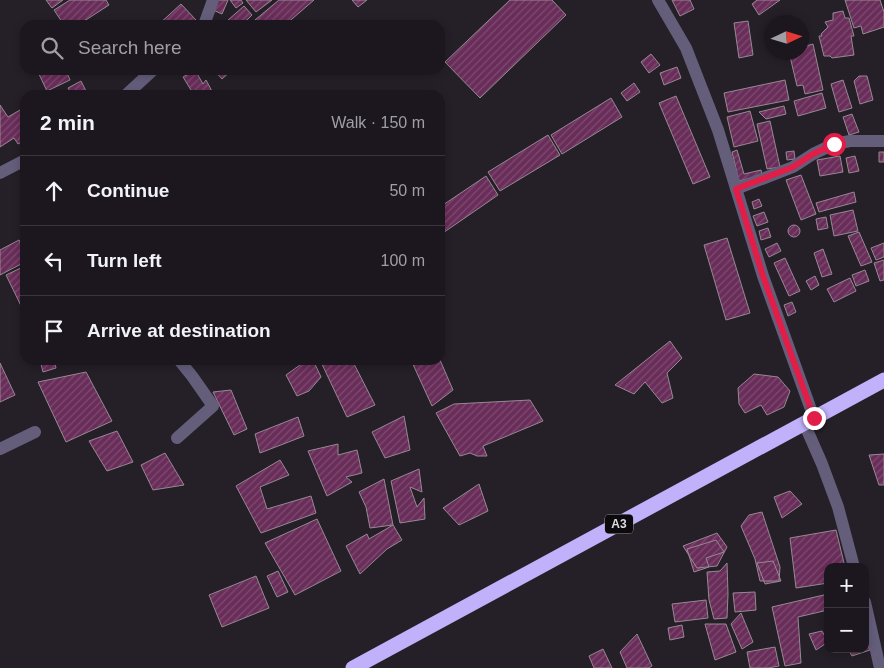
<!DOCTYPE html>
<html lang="en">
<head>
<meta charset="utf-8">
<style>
  body { margin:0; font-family:Arial,sans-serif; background:#29242b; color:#f1f3f6 }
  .controls { position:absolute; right:15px; bottom:15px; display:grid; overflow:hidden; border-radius:10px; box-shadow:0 2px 8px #0003 }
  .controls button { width:45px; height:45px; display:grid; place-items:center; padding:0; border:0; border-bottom:1px solid #3a363c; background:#1c171e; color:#f1f3f6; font:25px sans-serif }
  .compass { position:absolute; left:764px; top:15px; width:45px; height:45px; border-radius:50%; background:#1c171e; box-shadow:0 2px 8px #0003; rotate:86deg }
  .stop { position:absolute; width:15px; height:15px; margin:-11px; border:4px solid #e11d48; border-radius:50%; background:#fff }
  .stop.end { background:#e11d48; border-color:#fff; box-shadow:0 1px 5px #0008 }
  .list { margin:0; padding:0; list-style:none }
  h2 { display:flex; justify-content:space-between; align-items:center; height:65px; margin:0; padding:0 20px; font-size:21px }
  h2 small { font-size:16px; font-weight:400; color:#a09fa4 }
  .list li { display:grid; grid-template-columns:32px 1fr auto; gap:15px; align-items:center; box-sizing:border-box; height:70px; padding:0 20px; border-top:1px solid #3a363c }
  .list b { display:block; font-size:19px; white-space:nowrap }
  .list em { font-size:16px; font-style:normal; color:#a09fa4 }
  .icon { flex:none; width:28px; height:28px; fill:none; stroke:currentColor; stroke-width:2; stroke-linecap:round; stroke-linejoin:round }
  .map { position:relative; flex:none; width:884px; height:668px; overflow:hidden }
  .search { position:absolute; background:#1c171e; box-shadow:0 2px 8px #0003; left:20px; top:20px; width:425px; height:55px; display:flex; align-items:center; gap:12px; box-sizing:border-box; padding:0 18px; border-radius:15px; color:#a09fa4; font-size:19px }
  .panel { position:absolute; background:#1c171e; box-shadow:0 2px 8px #0003; left:20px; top:90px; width:425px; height:275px; border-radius:15px }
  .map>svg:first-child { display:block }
</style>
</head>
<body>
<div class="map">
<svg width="884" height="668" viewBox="0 0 884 668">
  <defs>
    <pattern id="building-hatch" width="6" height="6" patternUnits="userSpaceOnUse" patternTransform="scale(1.25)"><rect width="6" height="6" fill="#692d59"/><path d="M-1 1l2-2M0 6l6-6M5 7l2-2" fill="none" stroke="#7e4b71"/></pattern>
  </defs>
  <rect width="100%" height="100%" fill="#251f28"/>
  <path fill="url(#building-hatch)" stroke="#968992" d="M46 0H63L52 8Z
    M70 0H106L109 5 78 25H64L54 10Z
    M217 0H228L222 14 213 10Z
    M230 0H241L243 3 236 8Z
    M246 0H272L256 12Z
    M279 0H314L285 25H249Z
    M352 0H367L358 7Z
    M510 0H552L566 15 480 98 445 62Z
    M672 0H690L694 9 680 16Z
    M757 0H780L759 15 752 4Z
    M845 0H880L884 12V27L863 34 861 26 854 28Z
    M181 4 196 20 191 25H158Z
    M244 6 252 15 242 25H230L227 21Z
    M843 11 845 18H849L854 36H851L854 55 832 58 830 56H824L819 36H822L821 34 828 27 825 22 833 20V13Z
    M748 21 753 55 739 58 734 23Z
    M813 44 823 90 805 94 803 85 797 86 789 52H802V47Z
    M651 54 660 65 649 73 641 62Z
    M677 67 681 78 664 85 660 73Z
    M37 70H66L70 80 47 91Z
    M195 70 203 84 206 80 214 95H181L191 90 183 77Z
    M214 70H232L222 79Z
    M859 76H867L873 100 860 104 854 81Z
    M785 80 789 100 728 112 724 93Z
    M843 80 852 108 839 112 831 84Z
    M81 81 88 95H72L68 88Z
    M634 83 640 92 627 101 621 93Z
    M822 93 826 108 798 116 794 101Z
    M676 96 710 177 693 184 659 103Z
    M611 98 622 117 562 154 551 135Z
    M0 105 8 117 20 110 25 118V140L18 144 14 138 0 147Z
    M784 106 786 114 766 119 759 112Z
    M750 111 758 141 734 147 727 117Z
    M852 114 859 132 849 135 843 117Z
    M770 121 780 167 767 169 757 124Z
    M548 135 560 155 500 191 488 172Z
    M737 150 744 174 761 170 762 175 739 181 732 152Z
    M794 151 795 159 787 160 786 152Z
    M879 152H884V162H879Z
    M840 156 843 172 820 176 817 160Z
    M855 156 859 171 849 173 846 158Z
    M801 175 816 214 801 220 786 180Z
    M486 176 498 195 440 235V207Z
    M854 192 856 202 819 212 816 203Z
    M759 199 762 206 754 209 752 202Z
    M853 210 858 231 834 236 830 215Z
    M764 212 768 222 757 226 753 216Z
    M826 217 828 228 818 230 816 219Z
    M788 231a6 6 0 1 1 12 0a6 6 0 1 1-12 0Z
    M768 228 771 237 761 240 759 231Z
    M859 232 872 262 861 266 848 236Z
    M727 238 750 313 726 320 704 245Z
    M19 240 25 253V262L0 275V250Z
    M777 243 781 251 769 257 765 249Z
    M884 243V257L876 260 871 248Z
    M823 249 832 274 822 277 814 253Z
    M785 258 800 291 789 296 774 263Z
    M884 260V280L880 281 874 263Z
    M25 266V314L6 275Z
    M865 270 869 281 856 286 852 275Z
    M815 276 819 285 811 290 806 281Z
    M850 278 856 291 834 302 827 289Z
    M792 302 796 312 788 316 784 305Z
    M670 341 682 358 667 373 673 398 662 403 645 382 634 394 615 385Z
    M40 360H54L56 368 43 372Z
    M307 360H313L321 377 309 391 297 396 286 375Z
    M320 360H352L375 405 347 417Z
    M411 360H440L453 390 432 406Z
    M0 363 15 395 0 402Z
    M86 372 112 421 66 442 38 382Z
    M754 374 778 377 790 391 784 407 767 415 761 405 745 413 739 404 738 388Z
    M231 390 247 429 234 435 213 392Z
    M530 400 543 421 483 446 487 456H477L470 453 460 456 436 413 454 404Z
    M404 416 410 450 385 458 372 432Z
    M298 417 304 436 260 453 255 434Z
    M117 431 133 462 107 471 89 441Z
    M338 444V455L357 450 362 473 346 477 352 482 327 496 308 451Z
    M165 453 184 485 153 490 141 465Z
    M884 454V485H879L869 455Z
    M280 460 289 475 260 487 267 509 311 496 316 513 261 533 236 486Z
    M419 469 422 492 410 487 417 507 424 498 425 519 400 523 391 481Z
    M384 479 393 525 370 528 366 507 359 492Z
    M479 484 488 511 459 525 443 508Z
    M790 491 802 504 782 518 774 497Z
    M762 512 780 567 779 581H760L755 559 741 526 749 515Z
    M317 519 341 571 295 595 265 543Z
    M393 525 402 540 387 549 360 574 346 546 367 534 369 539Z
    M836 530 845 567H828V583L796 588 790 538Z
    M717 533 727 547 717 566 697 568 683 546Z
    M716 540 724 552 706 558 709 567 694 572 687 549Z
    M773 561 781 581 765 584 757 563Z
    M727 563 728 594 727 618 714 619 709 600 707 572 720 571Z
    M278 571 288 592 277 597 267 576Z
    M256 576 269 608 222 627 209 595Z
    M755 592 756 610 735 612 733 593Z
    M828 594V610L798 617 801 663 785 666 772 607Z
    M706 600 708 618 675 622 672 604Z
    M741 613 753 642 742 649 731 624Z
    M705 624H726L736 652 715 660Z
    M682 625 684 637 670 640 668 628Z
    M822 631 828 642 816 650 809 634Z
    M637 634 652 666 648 668H627L620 652Z
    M865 638 870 650 852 656 848 649H865Z
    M775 647 779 666 768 668H750L747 652Z
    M603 649 612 668H594L589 656Z"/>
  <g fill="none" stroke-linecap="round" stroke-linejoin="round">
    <path stroke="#645e7b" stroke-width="12" d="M658 0 686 48 718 130 763 276 814 418
      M204 25 213 0
      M126 95 153 70
      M0 173 25 160
      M736 189 793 167 813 154 834 144 850 141H884
      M804 423 822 464 838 507 854 567
      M177 438 213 406 192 376 179 360
      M0 449 35 432
      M865 602 880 668"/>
    <path stroke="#c1b1fb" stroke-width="15" d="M353 668 884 380"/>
  </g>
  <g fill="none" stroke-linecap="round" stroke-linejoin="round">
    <path stroke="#e11d48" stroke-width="6" d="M814 418 763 276 736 189 793 167 813 154 834 144"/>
  </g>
  <g text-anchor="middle" stroke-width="4.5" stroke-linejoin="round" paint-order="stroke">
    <rect fill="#0d0a0e" stroke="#a09ca2" stroke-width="1" x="605" y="514.5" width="28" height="19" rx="4"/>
    <g font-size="12" font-weight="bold" fill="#dfdbe1">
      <text x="619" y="528">A3</text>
    </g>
  </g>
</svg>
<div class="controls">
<button>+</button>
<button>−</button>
</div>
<svg class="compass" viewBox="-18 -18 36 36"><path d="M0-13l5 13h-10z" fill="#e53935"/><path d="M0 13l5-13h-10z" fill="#a09fa4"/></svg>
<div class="stop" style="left:834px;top:144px"></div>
<div class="stop end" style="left:814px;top:418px"></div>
<div class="search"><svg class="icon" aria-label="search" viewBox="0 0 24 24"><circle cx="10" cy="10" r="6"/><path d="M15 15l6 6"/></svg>Search here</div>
<section class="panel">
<h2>2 min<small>Walk · 150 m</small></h2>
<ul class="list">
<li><svg class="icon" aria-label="ahead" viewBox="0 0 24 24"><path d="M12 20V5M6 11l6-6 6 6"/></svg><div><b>Continue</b></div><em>50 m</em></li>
<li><svg class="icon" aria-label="left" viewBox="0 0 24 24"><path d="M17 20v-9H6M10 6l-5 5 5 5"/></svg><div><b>Turn left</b></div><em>100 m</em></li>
<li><svg class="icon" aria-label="arrive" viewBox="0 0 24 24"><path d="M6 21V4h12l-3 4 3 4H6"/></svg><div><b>Arrive at destination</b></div></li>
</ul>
</section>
</div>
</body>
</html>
